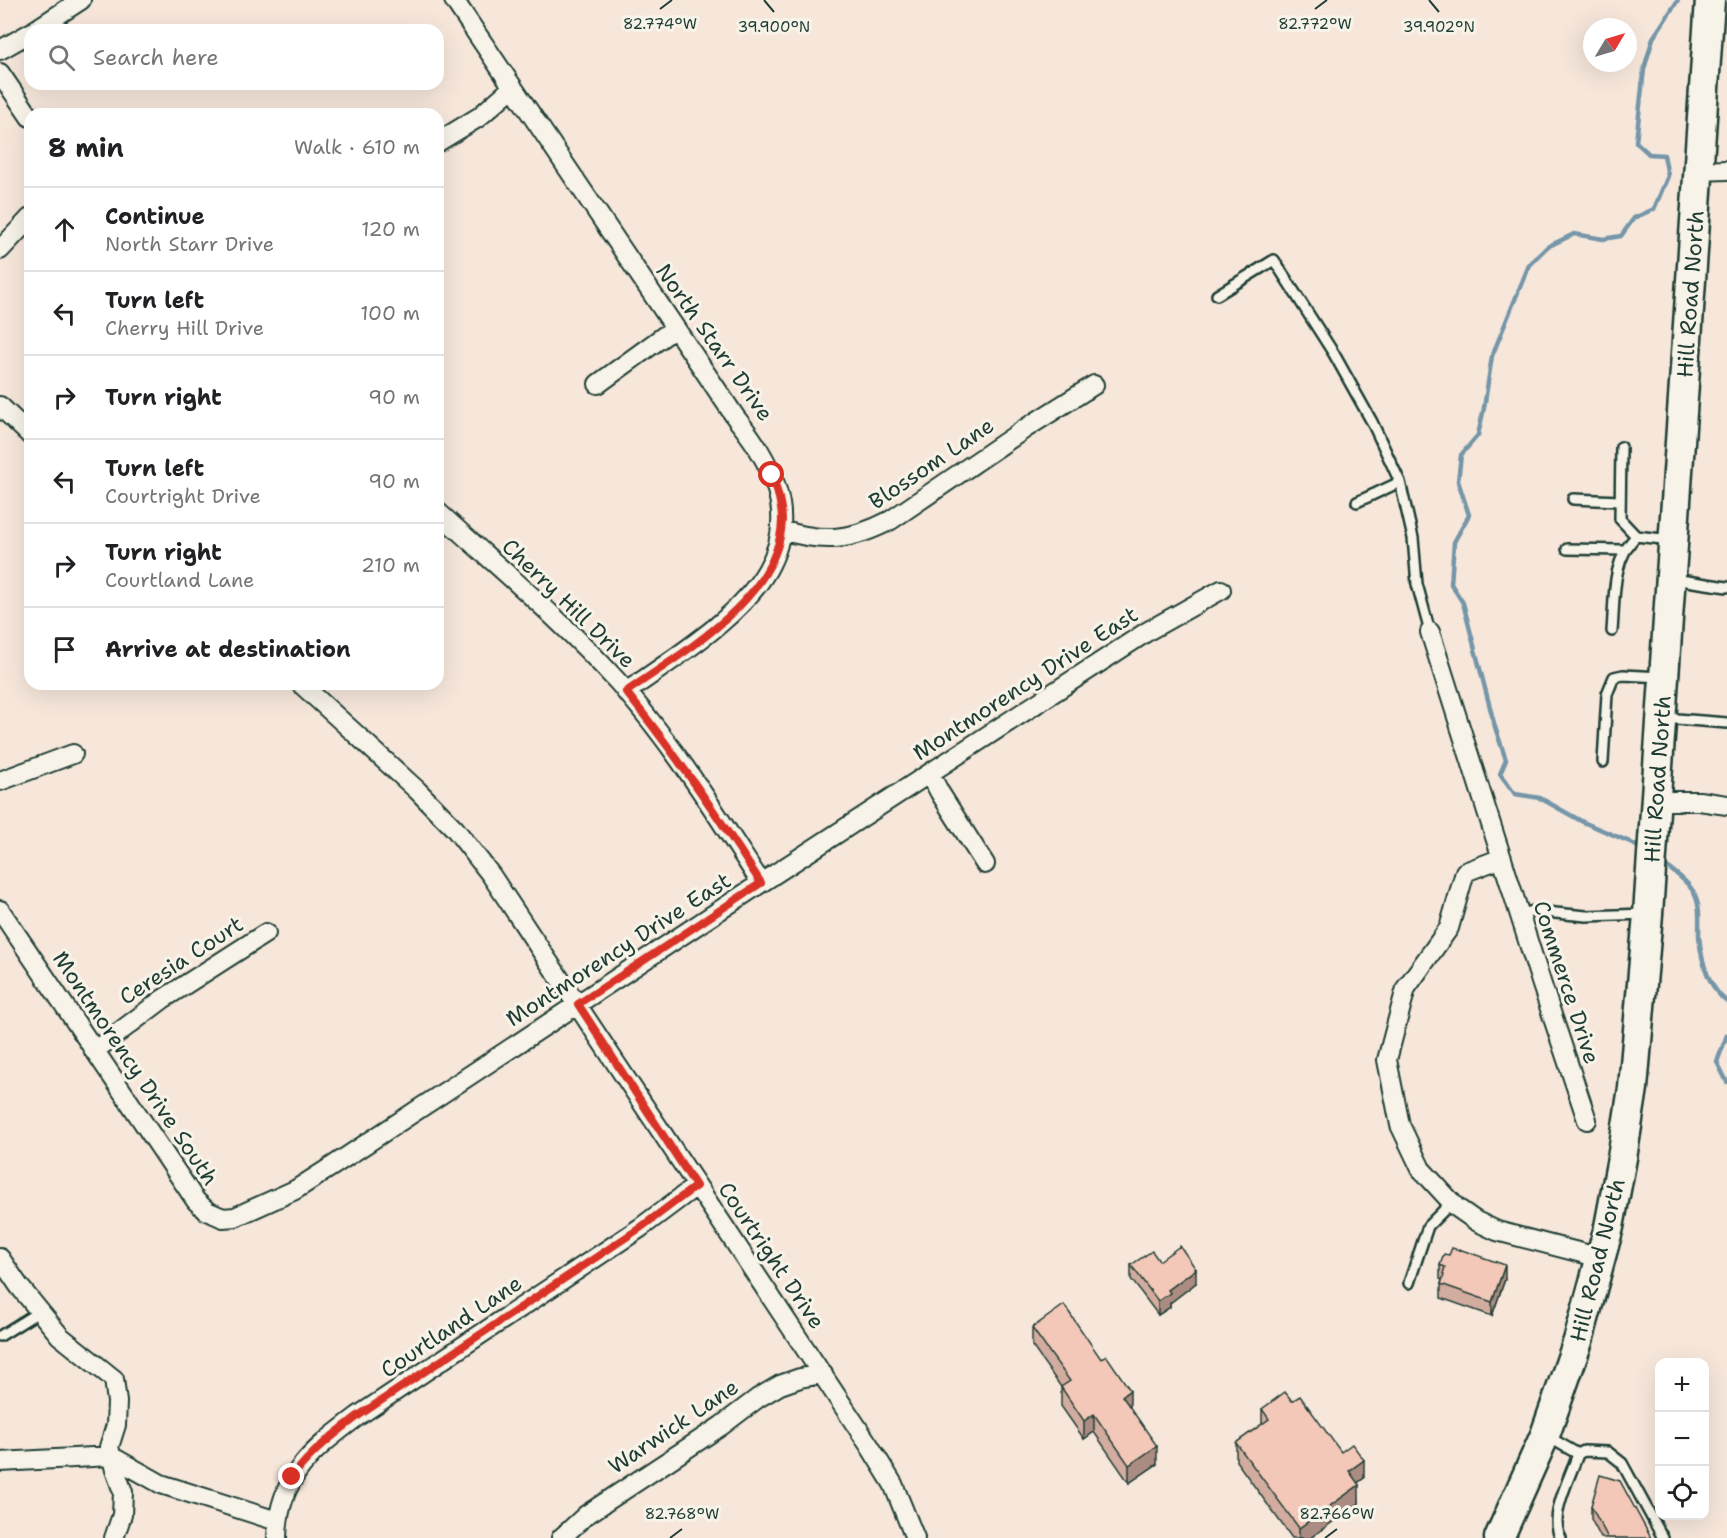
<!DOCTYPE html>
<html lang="en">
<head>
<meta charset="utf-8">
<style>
  body { margin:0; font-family:"Shantell Sans",sans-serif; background:#f6f6f6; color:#202124 }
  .controls { position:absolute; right:18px; bottom:18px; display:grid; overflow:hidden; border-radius:12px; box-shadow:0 6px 24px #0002 }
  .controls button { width:54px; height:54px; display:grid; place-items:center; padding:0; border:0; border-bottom:2px solid #e0e0e0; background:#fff; color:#202124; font:30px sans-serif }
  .compass { position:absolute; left:1583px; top:18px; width:54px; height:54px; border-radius:50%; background:#fff; box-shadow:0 6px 24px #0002; rotate:52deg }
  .stop { position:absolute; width:18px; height:18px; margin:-14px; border:4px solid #d93025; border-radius:50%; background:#fff }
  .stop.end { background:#d93025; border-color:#fff; box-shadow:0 2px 6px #0008 }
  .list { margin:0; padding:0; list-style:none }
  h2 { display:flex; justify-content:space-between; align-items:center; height:78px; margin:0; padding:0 24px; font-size:26px }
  h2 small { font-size:20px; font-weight:400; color:#757577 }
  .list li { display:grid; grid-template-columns:39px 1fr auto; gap:18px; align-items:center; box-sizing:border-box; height:84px; padding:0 24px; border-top:2px solid #e0e0e0 }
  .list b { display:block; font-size:22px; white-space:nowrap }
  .list p { margin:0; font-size:20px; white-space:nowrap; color:#757577 }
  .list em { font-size:20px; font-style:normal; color:#757577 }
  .icon { flex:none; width:33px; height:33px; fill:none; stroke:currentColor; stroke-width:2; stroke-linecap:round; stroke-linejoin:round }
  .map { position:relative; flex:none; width:1727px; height:1538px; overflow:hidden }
  .search { position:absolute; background:#fff; box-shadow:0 6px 24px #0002; left:24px; top:24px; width:420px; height:66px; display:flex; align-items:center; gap:15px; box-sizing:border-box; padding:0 21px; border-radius:18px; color:#757577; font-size:22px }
  .panel { position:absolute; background:#fff; box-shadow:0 6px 24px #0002; left:24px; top:108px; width:420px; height:582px; border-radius:18px }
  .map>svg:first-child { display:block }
</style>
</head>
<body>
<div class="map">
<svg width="1727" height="1538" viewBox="0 0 1727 1538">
  <rect width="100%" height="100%" fill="#f7e7db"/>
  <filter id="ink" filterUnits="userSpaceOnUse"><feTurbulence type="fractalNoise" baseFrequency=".0167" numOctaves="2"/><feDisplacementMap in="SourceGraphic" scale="12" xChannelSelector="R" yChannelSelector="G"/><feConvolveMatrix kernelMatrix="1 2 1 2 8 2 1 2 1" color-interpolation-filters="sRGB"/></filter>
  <g filter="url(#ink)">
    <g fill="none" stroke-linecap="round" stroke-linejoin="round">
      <path stroke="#7496a8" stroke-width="4.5" d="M1642 850 1630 842 1583 822 1540 798 1515 794 1500 774 1506 760 1495 727 1463 603 1451 584 1454 542 1469 515 1458 481 1461 455 1478 435 1484 408 1492 356 1529 265 1547 247 1574 234 1603 239 1621 236 1634 218 1654 209 1668 176 1664 155 1649 154 1636 142 1644 69 1653 38 1678 0
        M1661 863C1672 870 1686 880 1693 891 1701 904 1699 921 1699 936 1701 959 1708 987 1727 1002
        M1727 1035 1717 1062 1727 1082"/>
      <defs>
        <path id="service" d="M1217 295 1274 260 1334 354 1372 422 1400 482
          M1621 447 1620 519 1636 536
          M1573 499 1620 501
          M1357 502 1400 482 1413 538 1417 584 1430 632
          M1567 549 1624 550
          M1673 579 1727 587
          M1612 631C1615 597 1611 562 1636 536L1671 540
          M1664 718 1727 723
          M1603 762 1607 694 1614 677 1623 675 1662 677
          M1519 914 1535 911 1586 916 1646 914
          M1409 1283 1428 1226 1452 1202
          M0 1336 40 1311
          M1547 1436 1578 1454
          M1578 1454 1584 1451 1608 1452 1622 1463 1663 1538
          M1561 1538C1548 1516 1570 1478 1578 1454"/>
        <path id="minor" d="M454 0 736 418C847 553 732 618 626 692
          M35 30 81 0
          M0 50 30 33
          M0 73 30 117
          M438 142 479 117 513 87
          M1699 171 1727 170
          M0 250 30 218
          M598 384 675 328
          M0 406 30 435
          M438 512C498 567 563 621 618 682 672 742 717 815 761 883
          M781 530C824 543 851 541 891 520L1026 428 1094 385
          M1430 632 1542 985 1587 1120
          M301 684 417 790 455 829 491 875 869 1445 893 1484 915 1538
          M930 774 940 793 985 864
          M0 781 73 754
          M1656 801H1699L1727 805
          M1502 858 1465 872 1449 928 1406 988 1387 1060 1400 1125 1421 1169 1456 1207 1476 1221 1497 1231 1601 1258
          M0 910 196 1201 207 1211 223 1218 235 1217 295 1190 334 1165 761 883 1148 631 1221 590
          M94 1051 163 999 266 933
          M0 1258 19 1286 60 1336 114 1379 117 1402 116 1425 109 1447 115 1470 123 1492 122 1515 114 1538
          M0 1462 111 1456 161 1484 277 1521
          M277 1538C278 1476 313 1450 358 1416L640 1228 696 1186
          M561 1538 586 1515 721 1426 758 1398 780 1385 800 1378 823 1374"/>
        <path id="primary" d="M1499 1538 1545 1435 1578 1341 1609 1227 1622 1158 1633 1088 1648 914 1710 0"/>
      </defs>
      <use href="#service" stroke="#1f3d34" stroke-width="14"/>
      <use href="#minor" stroke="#1f3d34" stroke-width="22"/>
      <use href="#primary" stroke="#1f3d34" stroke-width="33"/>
      <use href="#service" stroke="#f7f3e8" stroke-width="9"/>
      <use href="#minor" stroke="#f7f3e8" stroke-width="18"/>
      <use href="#primary" stroke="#f7f3e8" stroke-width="28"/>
    </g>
    <path fill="#d2ac9f" stroke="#1f3d34" stroke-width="1.5" d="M1159 1261 1196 1283 1170 1303V1307L1158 1315 1131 1279V1265Z
      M1440 1265 1505 1279 1492 1316 1441 1298V1284L1442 1280 1440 1279Z
      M1032 1328 1101 1359 1130 1408 1157 1464 1129 1483 1094 1432 1084 1439 1061 1406V1387L1032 1346Z
      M1292 1401 1364 1478 1357 1483 1359 1503 1310 1538H1292L1236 1461V1443L1262 1424V1409Z
      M1591 1506 1651 1538H1601L1591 1519Z"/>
    <path fill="#ab8c82" stroke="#1f3d34" stroke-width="1.5" d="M1505 1265V1279L1492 1316V1302Z
      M1196 1269V1283L1170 1303V1307L1158 1315V1301L1168 1290Z
      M1130 1390V1409L1122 1396Z
      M1094 1414V1432L1084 1439V1421Z
      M1157 1446V1464L1129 1483V1465Z
      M1364 1460V1478L1349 1489V1471Z
      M1359 1485V1503L1310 1538H1299V1528Z"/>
    <path fill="#f4c8b9" stroke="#1f3d34" stroke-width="1.5" d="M1180 1246 1196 1269 1168 1290 1170 1293 1158 1301 1131 1265 1152 1251 1159 1261Z
      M1452 1248 1459 1250V1249L1505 1265 1492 1302 1441 1284 1444 1275 1443 1274 1445 1267 1440 1265 1444 1254 1449 1255Z
      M1064 1305 1101 1359 1106 1355 1130 1390 1122 1396 1157 1446 1129 1465 1094 1414 1084 1421 1061 1387 1070 1381 1032 1328Z
      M1285 1392 1292 1401 1300 1396 1341 1452 1352 1444 1364 1460 1349 1471 1359 1485 1299 1528 1236 1443 1269 1419 1262 1409Z
      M1600 1475 1620 1481 1651 1538H1608L1591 1506Z"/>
  </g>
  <g fill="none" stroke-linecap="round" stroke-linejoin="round" filter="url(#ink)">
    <path stroke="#d93025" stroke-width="8" d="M292 1477C311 1452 333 1435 358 1416L640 1228 696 1186 578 1004 761 883C719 817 675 753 626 692 683 652 780 598 782 520 782 504 777 489 772 475"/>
  </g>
  <path fill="none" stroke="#1f3d34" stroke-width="2" d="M764 0 774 12M1429 0 1439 12M660 9 672 0M1315 9 1327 0M670 1538 682 1529M1325 1538 1337 1529"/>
  <g text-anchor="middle" stroke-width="6" stroke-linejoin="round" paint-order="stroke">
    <g font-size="22" fill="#1f3d34" stroke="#f7f3e8">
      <text transform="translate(1690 294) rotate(-86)" y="8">Hill Road North</text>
      <text transform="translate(715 342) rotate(55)" y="8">North Starr Drive</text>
      <text transform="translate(931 463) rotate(-34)" y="8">Blossom Lane</text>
      <text transform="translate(569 603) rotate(44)" y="8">Cherry Hill Drive</text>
      <text transform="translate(1025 683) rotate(-33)" y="8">Montmorency Drive East</text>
      <text transform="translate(1657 779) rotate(-86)" y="8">Hill Road North</text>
      <text transform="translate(618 949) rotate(-33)" y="8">Montmorency Drive East</text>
      <text transform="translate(181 960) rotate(-33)" y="8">Ceresia Court</text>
      <text transform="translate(1567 982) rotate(72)" y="8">Commerce Drive</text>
      <text transform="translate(136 1068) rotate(56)" y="8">Montmorency Drive South</text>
      <text transform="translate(772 1255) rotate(56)" y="8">Courtright Drive</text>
      <text transform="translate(1597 1260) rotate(-76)" y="8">Hill Road North</text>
      <text transform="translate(451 1326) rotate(-34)" y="8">Courtland Lane</text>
      <text transform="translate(673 1426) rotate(-34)" y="8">Warwick Lane</text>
    </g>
  </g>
  <g font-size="15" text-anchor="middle" fill="#1f3d34" stroke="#f7f3e8" stroke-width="6" stroke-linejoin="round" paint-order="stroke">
    <text x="660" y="29">82.774°W</text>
    <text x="1315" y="29">82.772°W</text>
    <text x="1439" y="32">39.902°N</text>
    <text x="774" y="32">39.900°N</text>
    <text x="682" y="1519">82.768°W</text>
    <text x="1337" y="1519">82.766°W</text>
  </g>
</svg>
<div class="controls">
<button>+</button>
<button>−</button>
<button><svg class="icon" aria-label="locate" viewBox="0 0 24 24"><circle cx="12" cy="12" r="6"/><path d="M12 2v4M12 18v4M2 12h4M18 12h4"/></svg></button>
</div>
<svg class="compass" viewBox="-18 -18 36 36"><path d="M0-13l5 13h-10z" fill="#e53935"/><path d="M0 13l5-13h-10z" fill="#757577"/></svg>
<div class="stop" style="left:772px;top:475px"></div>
<div class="stop end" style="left:292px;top:1477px"></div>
<div class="search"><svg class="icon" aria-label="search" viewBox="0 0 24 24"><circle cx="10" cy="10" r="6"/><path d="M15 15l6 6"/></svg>Search here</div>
<section class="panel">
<h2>8 min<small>Walk · 610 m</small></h2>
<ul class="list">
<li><svg class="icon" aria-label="ahead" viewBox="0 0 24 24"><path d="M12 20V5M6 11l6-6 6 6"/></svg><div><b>Continue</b><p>North Starr Drive</p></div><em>120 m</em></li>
<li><svg class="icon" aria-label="left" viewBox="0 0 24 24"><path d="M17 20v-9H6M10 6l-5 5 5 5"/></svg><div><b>Turn left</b><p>Cherry Hill Drive</p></div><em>100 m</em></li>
<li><svg class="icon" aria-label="right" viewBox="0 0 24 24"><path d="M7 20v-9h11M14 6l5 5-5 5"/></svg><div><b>Turn right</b></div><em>90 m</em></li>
<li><svg class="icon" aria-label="left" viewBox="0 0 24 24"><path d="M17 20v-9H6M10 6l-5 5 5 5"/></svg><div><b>Turn left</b><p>Courtright Drive</p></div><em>90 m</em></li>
<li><svg class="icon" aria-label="right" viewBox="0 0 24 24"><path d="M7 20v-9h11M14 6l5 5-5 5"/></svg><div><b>Turn right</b><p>Courtland Lane</p></div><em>210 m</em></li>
<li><svg class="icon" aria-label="arrive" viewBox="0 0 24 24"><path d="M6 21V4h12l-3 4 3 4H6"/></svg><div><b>Arrive at destination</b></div></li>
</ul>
</section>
</div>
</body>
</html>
